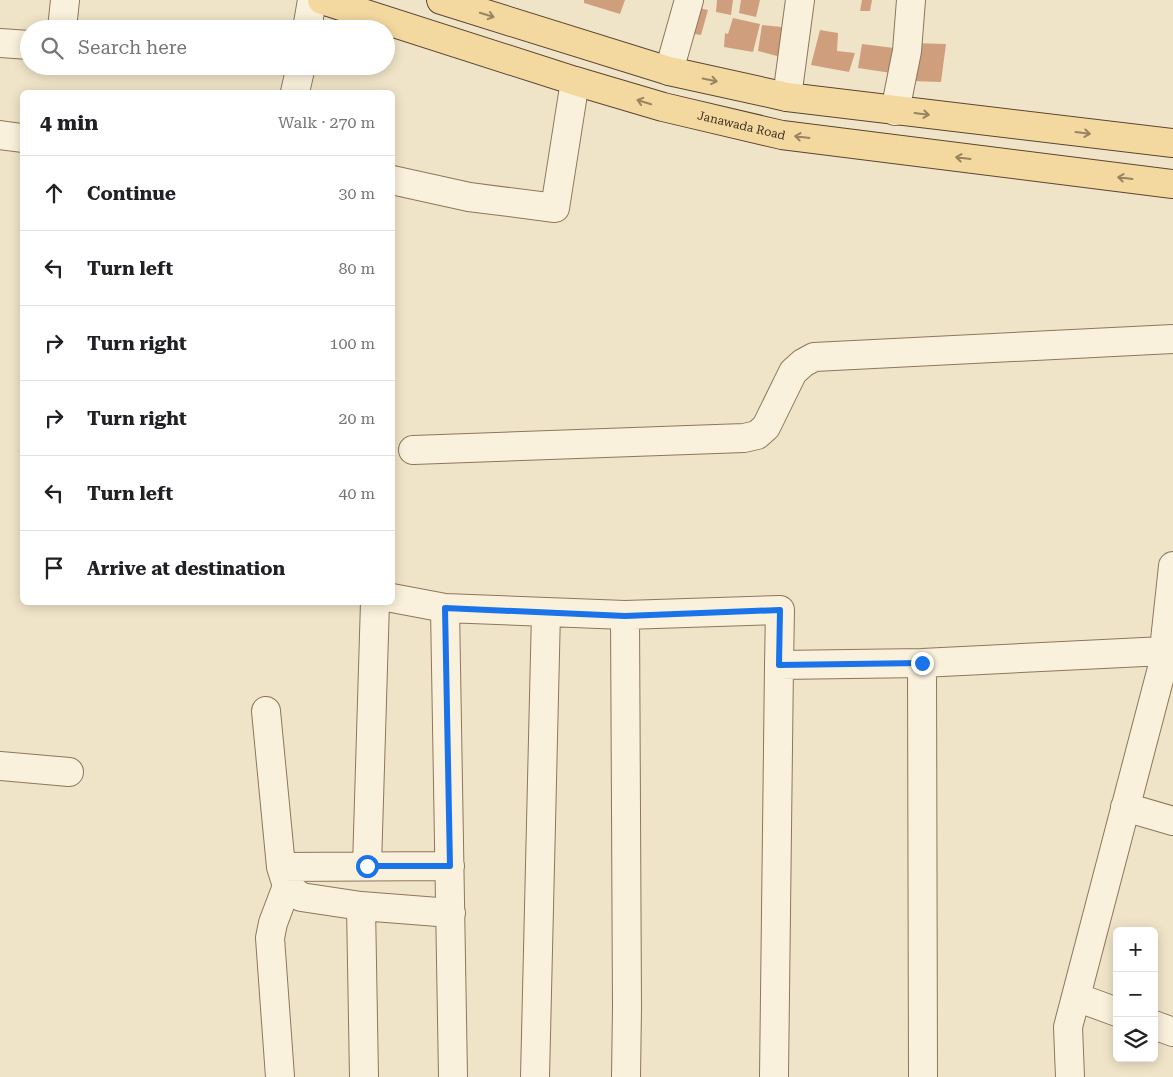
<!DOCTYPE html>
<html lang="en">
<head>
<meta charset="utf-8">
<style>
  body { margin:0; font-family:"Roboto Serif",serif; background:#f6f6f6; color:#202124 }
  .controls { position:absolute; right:15px; bottom:15px; display:grid; overflow:hidden; border-radius:8px; box-shadow:0 2px 12px #0003 }
  .controls button { width:45px; height:45px; display:grid; place-items:center; padding:0; border:0; border-bottom:1px solid #e0e0e0; background:#fff; color:#202124; font:25px sans-serif }
  .stop { position:absolute; width:15px; height:15px; margin:-11px; border:4px solid #1a73e8; border-radius:50%; background:#fff }
  .stop.end { background:#1a73e8; border-color:#fff; box-shadow:0 1px 5px #0008 }
  .list { margin:0; padding:0; list-style:none }
  h2 { display:flex; justify-content:space-between; align-items:center; height:65px; margin:0; padding:0 20px; font-size:21px }
  h2 small { font-size:16px; font-weight:400; color:#757577 }
  .list li { display:grid; grid-template-columns:32px 1fr auto; gap:15px; align-items:center; box-sizing:border-box; height:75px; padding:0 20px; border-top:1px solid #e0e0e0 }
  .list b { display:block; font-size:19px; white-space:nowrap }
  .list em { font-size:16px; font-style:normal; color:#757577 }
  .icon { flex:none; width:28px; height:28px; fill:none; stroke:currentColor; stroke-width:2; stroke-linecap:round; stroke-linejoin:round }
  .map { position:relative; flex:none; width:1173px; height:1077px; overflow:hidden }
  .search { position:absolute; background:#fff; box-shadow:0 2px 12px #0003; left:20px; top:20px; width:375px; height:55px; display:flex; align-items:center; gap:12px; box-sizing:border-box; padding:0 18px; border-radius:28px; color:#757577; font-size:19px }
  .panel { position:absolute; background:#fff; box-shadow:0 2px 12px #0003; left:20px; top:90px; width:375px; height:515px; border-radius:8px }
  .map>svg:first-child { display:block }
</style>
</head>
<body>
<div class="map">
<svg width="1173" height="1077" viewBox="0 0 1173 1077">
  <rect width="100%" height="100%" fill="#f0e4c8"/>
  <path fill="#cf9f7d" d="M584 0H625L620 14 584 3Z
    M717 0H733L731 15 716 12Z
    M741 0H760L756 17 739 13Z
    M862 0H872L870 11H860Z
    M695 7 708 10 701 35 687 33Z
    M733 18 760 24 753 52 724 47 725 33 728 34Z
    M762 25 791 28 788 59 758 51Z
    M820 30 838 33 837 51 855 53 849 72 811 65Z
    M913 43 946 44 941 82 911 81Z
    M862 44 902 49 898 74 858 68Z"/>
  <g fill="none" stroke-linecap="round" stroke-linejoin="round">
    <defs>
      <path id="minor" d="M62 29 65 0
        M307 29 312 0
        M0 43 29 45
        M669 71 689 0
        M295 92 301 66
        M787 97 800 0
        M895 111 907 51 911 0
        M0 135 22 138
        M392 180 469 197 555 208 575 81
        M413 450 744 438 757 435 766 427 793 372 803 363 814 357 1173 339
        M392 598 445 608 625 615 780 610 779 665
        M445 608 453 1077
        M625 615 627 1007 626 1077
        M922 663 923 1077
        M266 711 281 867 287 886 301 897 361 906 451 913
        M0 766 69 772
        M1125 807 1173 821
        M367 866 375 602
        M281 867 450 866
        M361 906 364 1077
        M1076 997 1117 1012
        M1154 1025 1173 1032
        M280 1077 270 938 273 923 287 886
        M535 1077 546 612
        M774 1077 779 665 922 663 1164 651
        M1070 1077 1068 1027 1162 668 1173 566"/>
      <g id="major">
        <path id="s1" d="M322 0 575 81 663 107 782 135 1173 184"/>
        <path d="M441 0 669 71 787 97 1173 143"/>
      </g>
    </defs>
    <use href="#minor" stroke="#8d765c" stroke-width="30"/>
    <use href="#major" stroke="#5b4430" stroke-width="30"/>
    <use href="#minor" stroke="#faf1dc" stroke-width="28"/>
    <use href="#major" stroke="#f3d9a0" stroke-width="28"/>
  </g>
  <defs><path id="oneway-shaft" d="M-6 0H5M1.5-3L5.5 0L1.5 3" fill="none" stroke-width="1.6" stroke-linecap="round" stroke-linejoin="round" transform="scale(1.25)"/></defs>
  <g stroke="#988460">
    <use href="#oneway-shaft" transform="translate(487 15) rotate(17)"/>
    <use href="#oneway-shaft" transform="translate(710 80) rotate(12)"/>
    <use href="#oneway-shaft" transform="translate(644 102) rotate(-163)"/>
    <use href="#oneway-shaft" transform="translate(922 114) rotate(7)"/>
    <use href="#oneway-shaft" transform="translate(1083 133) rotate(7)"/>
    <use href="#oneway-shaft" transform="translate(802 137) rotate(-173)"/>
    <use href="#oneway-shaft" transform="translate(963 158) rotate(-173)"/>
    <use href="#oneway-shaft" transform="translate(1125 178) rotate(-173)"/>
  </g>
  <g fill="none" stroke-linecap="round" stroke-linejoin="round">
    <path stroke="#1a73e8" stroke-width="6" d="M367 866H450L445 608 625 616 780 610 779 665 922 663"/>
  </g>
  <g text-anchor="middle" stroke-width="4" stroke-linejoin="round" paint-order="stroke">
    <g font-size="12" fill="#3d2e20" stroke="#f7eed8">
      <text dy="4" stroke="none"><textPath href="#s1" startOffset="438">Janawada Road</textPath></text>
    </g>
  </g>
</svg>
<div class="controls">
<button>+</button>
<button>−</button>
<button><svg class="icon" aria-label="layers" viewBox="0 0 24 24"><path d="M12 4l9 5-9 5-9-5zM3 14l9 5 9-5"/></svg></button>
</div>
<div class="stop" style="left:367px;top:866px"></div>
<div class="stop end" style="left:922px;top:663px"></div>
<div class="search"><svg class="icon" aria-label="search" viewBox="0 0 24 24"><circle cx="10" cy="10" r="6"/><path d="M15 15l6 6"/></svg>Search here</div>
<section class="panel">
<h2>4 min<small>Walk · 270 m</small></h2>
<ul class="list">
<li><svg class="icon" aria-label="ahead" viewBox="0 0 24 24"><path d="M12 20V5M6 11l6-6 6 6"/></svg><div><b>Continue</b></div><em>30 m</em></li>
<li><svg class="icon" aria-label="left" viewBox="0 0 24 24"><path d="M17 20v-9H6M10 6l-5 5 5 5"/></svg><div><b>Turn left</b></div><em>80 m</em></li>
<li><svg class="icon" aria-label="right" viewBox="0 0 24 24"><path d="M7 20v-9h11M14 6l5 5-5 5"/></svg><div><b>Turn right</b></div><em>100 m</em></li>
<li><svg class="icon" aria-label="right" viewBox="0 0 24 24"><path d="M7 20v-9h11M14 6l5 5-5 5"/></svg><div><b>Turn right</b></div><em>20 m</em></li>
<li><svg class="icon" aria-label="left" viewBox="0 0 24 24"><path d="M17 20v-9H6M10 6l-5 5 5 5"/></svg><div><b>Turn left</b></div><em>40 m</em></li>
<li><svg class="icon" aria-label="arrive" viewBox="0 0 24 24"><path d="M6 21V4h12l-3 4 3 4H6"/></svg><div><b>Arrive at destination</b></div></li>
</ul>
</section>
</div>
</body>
</html>
